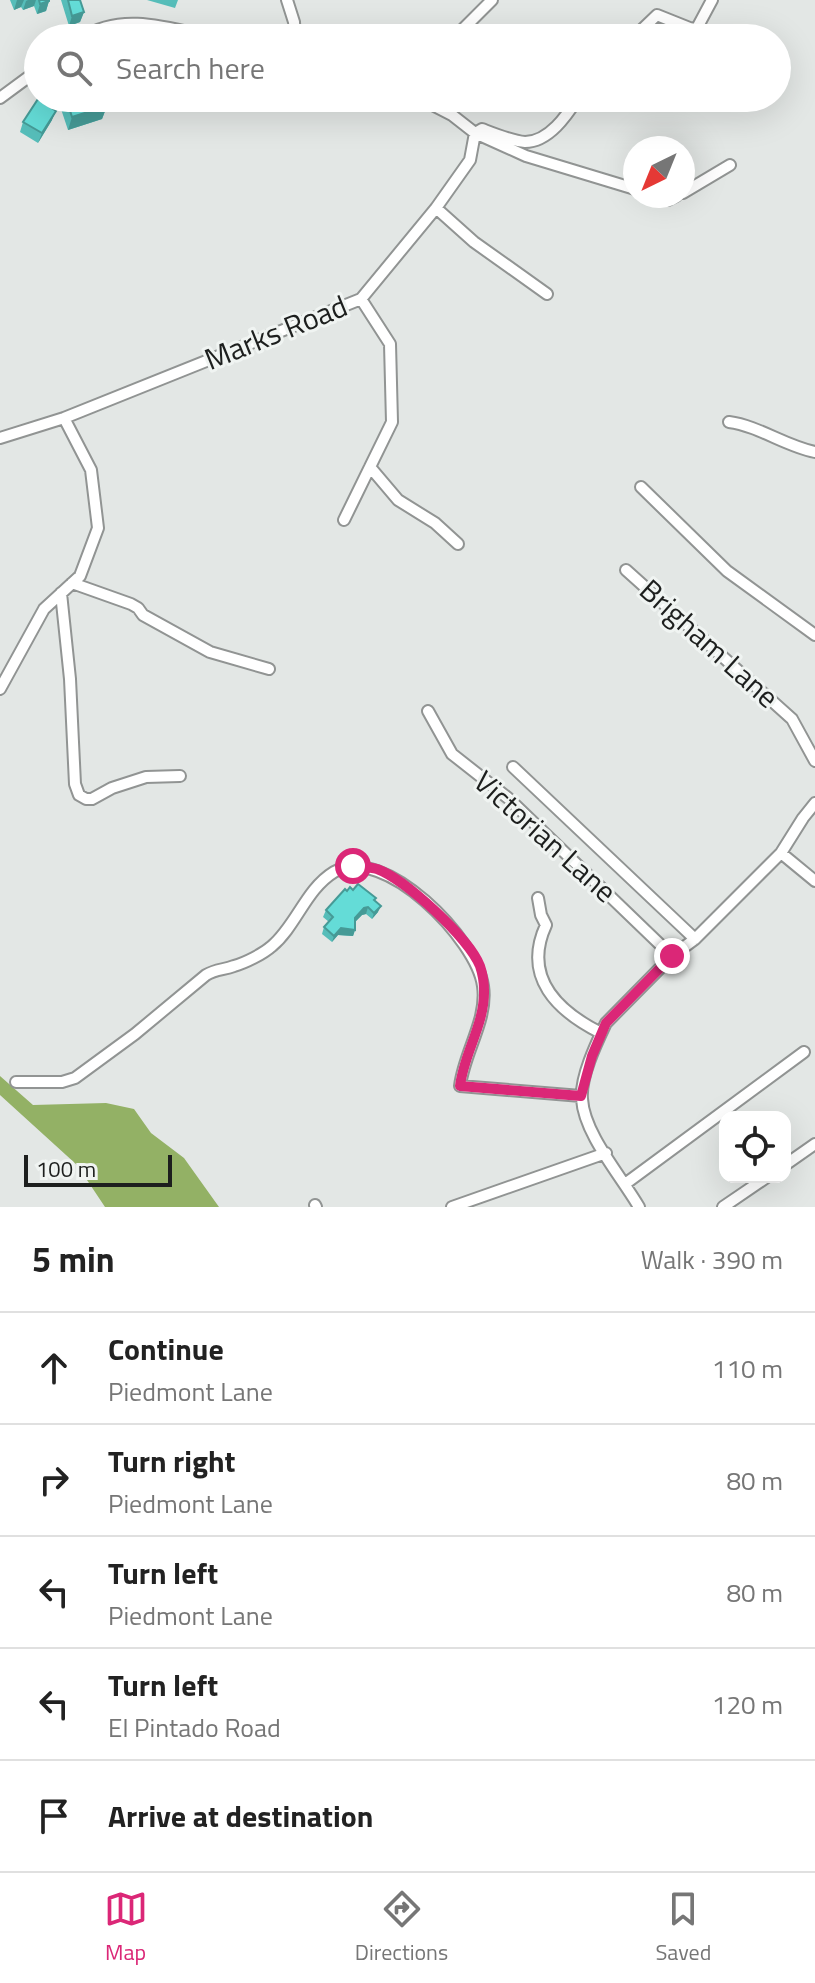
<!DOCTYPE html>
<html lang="en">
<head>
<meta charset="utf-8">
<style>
  body { margin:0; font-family:"Titillium Web",sans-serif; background:#f2f2f2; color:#222 }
  .controls { position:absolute; right:24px; bottom:24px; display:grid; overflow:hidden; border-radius:16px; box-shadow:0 8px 32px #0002 }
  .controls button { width:72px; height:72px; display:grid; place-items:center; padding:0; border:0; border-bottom:2px solid #e0e0e0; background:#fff; color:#222; font:40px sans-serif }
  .compass { position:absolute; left:623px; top:136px; width:72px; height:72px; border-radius:50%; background:#fff; box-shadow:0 8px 32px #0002; rotate:223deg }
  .scale { position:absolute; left:24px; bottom:20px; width:148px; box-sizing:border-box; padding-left:8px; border:4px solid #1d1f1e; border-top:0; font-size:22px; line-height:28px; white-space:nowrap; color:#1d1f1e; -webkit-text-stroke:6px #f0f4f2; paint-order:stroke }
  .stop { position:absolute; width:24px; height:24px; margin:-18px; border:6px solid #db2777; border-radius:50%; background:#fff }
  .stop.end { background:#db2777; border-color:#fff; box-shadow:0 2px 8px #0008 }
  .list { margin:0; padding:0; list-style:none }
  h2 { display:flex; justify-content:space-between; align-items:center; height:104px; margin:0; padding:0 32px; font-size:34px }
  h2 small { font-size:26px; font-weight:400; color:#767676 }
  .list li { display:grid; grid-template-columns:52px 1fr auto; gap:24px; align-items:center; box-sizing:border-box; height:112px; padding:0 32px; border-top:2px solid #e0e0e0 }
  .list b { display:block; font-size:30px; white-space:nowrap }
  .list p { margin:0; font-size:26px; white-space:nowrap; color:#767676 }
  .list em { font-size:26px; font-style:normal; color:#767676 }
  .icon { flex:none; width:44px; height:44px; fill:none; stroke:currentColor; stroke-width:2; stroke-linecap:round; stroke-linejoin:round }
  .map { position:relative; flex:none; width:815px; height:1207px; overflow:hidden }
  .search { position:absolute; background:#fff; box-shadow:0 8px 32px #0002; left:24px; right:24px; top:24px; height:88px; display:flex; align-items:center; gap:20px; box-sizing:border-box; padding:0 28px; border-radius:44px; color:#767676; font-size:30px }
  .sheet { height:664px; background:#fff }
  nav { display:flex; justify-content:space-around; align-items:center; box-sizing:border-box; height:112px; border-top:2px solid #e0e0e0; background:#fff; font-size:22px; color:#767676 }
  nav a { display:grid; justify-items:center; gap:4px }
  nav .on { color:#db2777 }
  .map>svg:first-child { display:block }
</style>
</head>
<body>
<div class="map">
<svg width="815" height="1207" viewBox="0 0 815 1207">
  <rect width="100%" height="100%" fill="#e3e7e5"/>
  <path fill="#93b165" d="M0 1076 33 1105 106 1103 134 1109 151 1133 184 1158 219 1207H105L77 1165 0 1095Z"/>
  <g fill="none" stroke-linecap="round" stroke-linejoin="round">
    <defs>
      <path id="minor" d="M287 0 294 22 295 38
        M83 38C121 11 172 29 214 38
        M454 38 492 0
        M633 38 657 15 692 29 697 28 712 0
        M0 98 38 70
        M419 98 452 115 475 133 526 156 635 189
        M477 132 482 129C495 134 512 141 525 142 549 142 567 115 578 98
        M683 193 730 165
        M656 196 668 200 676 196
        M436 208 474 242 547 294
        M729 422C759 426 785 446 815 452
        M0 438 64 418 361 299 436 208 470 160 475 133
        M370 467 398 500 435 523 458 544
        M641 487 727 571 815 635
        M344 520 392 422 390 344 361 299
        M626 570 792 719 815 761
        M72 583 131 604 138 608 143 615 210 652 269 669
        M61 593 70 679 75 784 79 795 86 799H92L112 788 146 777 180 776
        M0 689 44 609 80 576 98 528 91 470 64 418
        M428 711 452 754 508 798 672 956
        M513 767 695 939
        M781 853 815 881
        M538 898 541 915 546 925C522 977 557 1011 601 1033
        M16 1082H62L75 1078 135 1034 206 975C216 969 224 970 234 966 245 963 263 954 272 946 296 926 306 889 334 872 384 843 477 940 483 986 488 1020 464 1052 460 1086L581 1096
        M785 1165 815 1144
        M625 1184 804 1052
        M315 1205 316 1207
        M452 1207 606 1153
        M639 1207C621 1176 584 1134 582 1099 580 1077 597 1042 606 1023L672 956 695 939 781 853 803 818 815 803
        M723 1207 767 1177"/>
    </defs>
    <use href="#minor" stroke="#919493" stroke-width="14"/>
    <use href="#minor" stroke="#fff" stroke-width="10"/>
  </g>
  <path fill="#56bdb9" d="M10 0H49V1L46 11 37 14 34 6 23 10 21 7 14 10Z
    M61 0H80L84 12 80 22 69 26Z
    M147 0H178L175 8Z
    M61 98H104L107 106 102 119 68 130 59 103Z
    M52 120 38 143 20 132 23 122Z
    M347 891 376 901 378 912 372 919 366 914 362 915 355 922V930L353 936 338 935 332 942 322 934 324 927 329 922 323 917 326 910Z"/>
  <path fill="#469a96" d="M17 0H24L21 7 14 10Z
    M28 0H36L34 6 23 10 26 1Z
    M49 1 46 11 37 14 40 4Z
    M84 12 80 22 69 26 72 16Z
    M107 106 102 119 68 130 72 117Z
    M56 111 52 120 38 143 42 133Z
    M381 906 378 912 372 919 374 913Z
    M368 907 366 914 362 915 353 924 355 918 364 908Z
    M341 928 355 930 353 936 338 935 332 942 334 936Z"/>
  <path fill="#64dcd7" stroke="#469a96" stroke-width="2" d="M39 0H49V1L40 4Z
    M68 0H80L84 12 72 16Z
    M66 98H104L107 106 72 117Z
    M38 99 56 111 42 133 23 122Z
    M358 884 376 898 374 900 381 906 374 913 368 907 364 908 355 918V930L341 928 334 936 324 927 333 917 326 910 345 889 347 891 350 887 353 890Z"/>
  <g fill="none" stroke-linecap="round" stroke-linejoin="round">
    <path stroke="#db2777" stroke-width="10" d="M353 866C360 867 370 867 377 869 405 879 469 938 480 966 482 972 484 983 484 990 485 1024 464 1053 460 1086L581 1096 592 1056 606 1023 672 956"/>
  </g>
  <g text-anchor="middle" stroke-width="6" stroke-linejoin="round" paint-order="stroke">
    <g font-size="30" fill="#1d1f1e" stroke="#f0f4f2">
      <text transform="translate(276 333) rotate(-22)" y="10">Marks Road</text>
      <text transform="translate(709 644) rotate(42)" y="10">Brigham Lane</text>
      <text transform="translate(545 837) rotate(42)" y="10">Victorian Lane</text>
    </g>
  </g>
</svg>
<div class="controls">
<button><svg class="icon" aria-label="locate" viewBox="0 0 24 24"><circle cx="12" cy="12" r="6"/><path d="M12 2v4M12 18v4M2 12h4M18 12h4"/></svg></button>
</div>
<svg class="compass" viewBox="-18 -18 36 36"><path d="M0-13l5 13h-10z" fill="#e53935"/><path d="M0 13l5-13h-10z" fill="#767676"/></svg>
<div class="scale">100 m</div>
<div class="stop" style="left:353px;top:866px"></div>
<div class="stop end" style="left:672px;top:956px"></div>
<div class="search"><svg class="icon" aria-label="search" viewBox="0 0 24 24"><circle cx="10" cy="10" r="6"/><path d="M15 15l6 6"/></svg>Search here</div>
</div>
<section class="sheet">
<h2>5 min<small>Walk · 390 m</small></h2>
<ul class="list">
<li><svg class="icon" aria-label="ahead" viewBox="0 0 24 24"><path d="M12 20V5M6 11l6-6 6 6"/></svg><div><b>Continue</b><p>Piedmont Lane</p></div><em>110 m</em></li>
<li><svg class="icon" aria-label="right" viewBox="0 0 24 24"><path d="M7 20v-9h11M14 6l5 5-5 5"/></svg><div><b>Turn right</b><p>Piedmont Lane</p></div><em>80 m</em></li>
<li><svg class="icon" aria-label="left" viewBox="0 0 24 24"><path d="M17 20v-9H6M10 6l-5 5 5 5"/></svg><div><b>Turn left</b><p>Piedmont Lane</p></div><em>80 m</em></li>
<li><svg class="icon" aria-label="left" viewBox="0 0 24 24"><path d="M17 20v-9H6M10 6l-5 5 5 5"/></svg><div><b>Turn left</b><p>El Pintado Road</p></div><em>120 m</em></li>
<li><svg class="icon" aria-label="arrive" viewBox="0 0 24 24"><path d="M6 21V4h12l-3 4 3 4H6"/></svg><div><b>Arrive at destination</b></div></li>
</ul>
</section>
<nav>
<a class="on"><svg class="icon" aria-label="map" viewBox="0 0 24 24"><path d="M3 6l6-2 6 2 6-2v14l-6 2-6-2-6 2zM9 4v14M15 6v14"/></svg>Map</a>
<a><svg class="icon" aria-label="directions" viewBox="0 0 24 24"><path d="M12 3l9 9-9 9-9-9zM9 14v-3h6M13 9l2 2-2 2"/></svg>Directions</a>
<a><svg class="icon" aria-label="saved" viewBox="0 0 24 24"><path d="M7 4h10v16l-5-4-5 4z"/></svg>Saved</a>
</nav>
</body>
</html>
